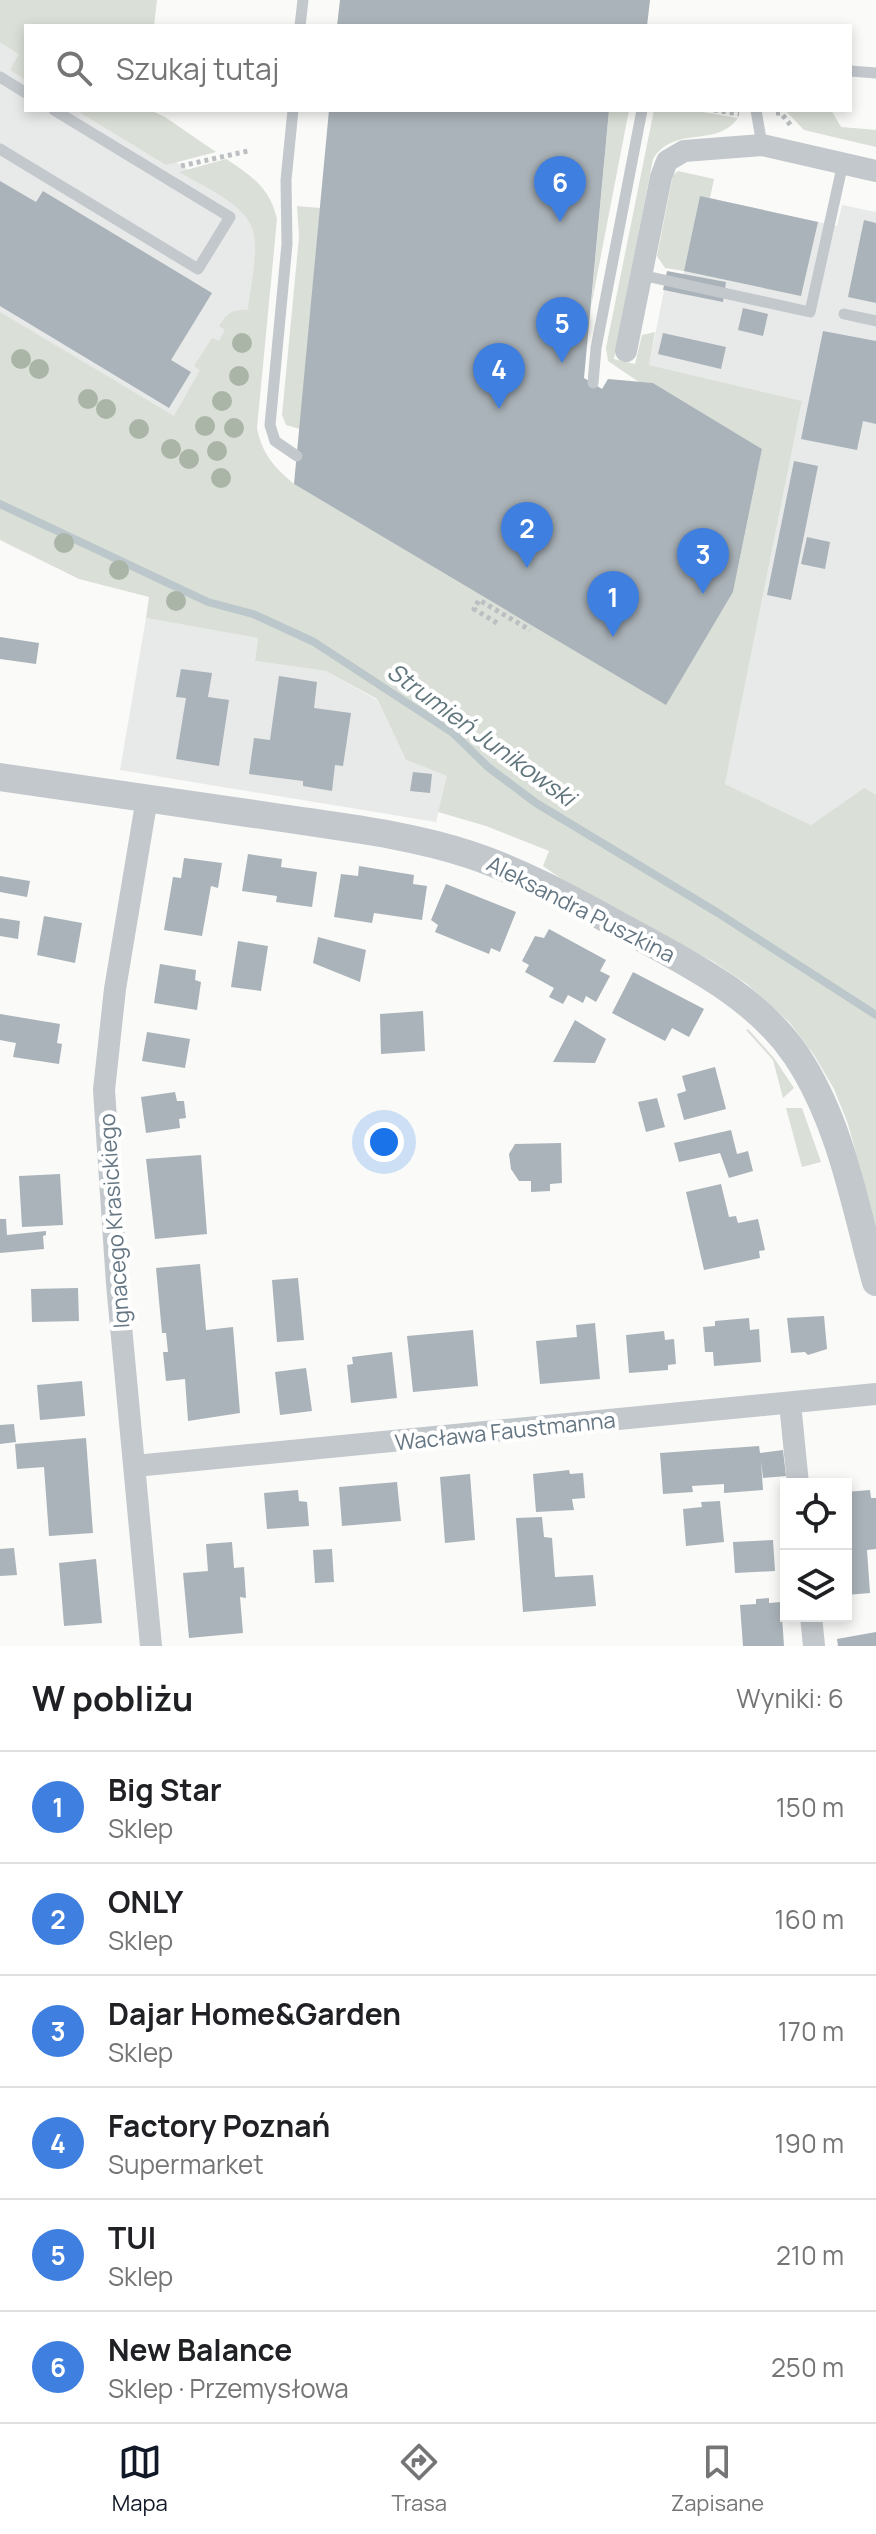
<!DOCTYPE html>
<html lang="pl">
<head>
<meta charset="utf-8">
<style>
  body { margin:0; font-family:Manrope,sans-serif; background:#f2f2f2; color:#202124 }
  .controls { position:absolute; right:24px; bottom:24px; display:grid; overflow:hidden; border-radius:0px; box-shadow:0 4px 12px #0003 }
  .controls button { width:72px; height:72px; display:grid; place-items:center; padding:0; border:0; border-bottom:2px solid #e0e0e0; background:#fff; color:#202124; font:40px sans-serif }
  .you { position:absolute; left:384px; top:1142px; width:28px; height:28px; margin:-20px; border:6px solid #fff; border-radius:50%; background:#1a73e8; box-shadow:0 0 0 12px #1a73e833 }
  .badge { display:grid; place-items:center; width:52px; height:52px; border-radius:50%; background:#111827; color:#fff; font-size:26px; font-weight:700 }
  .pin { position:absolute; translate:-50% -66px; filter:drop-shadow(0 2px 4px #0008) }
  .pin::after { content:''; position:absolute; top:42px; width:28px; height:24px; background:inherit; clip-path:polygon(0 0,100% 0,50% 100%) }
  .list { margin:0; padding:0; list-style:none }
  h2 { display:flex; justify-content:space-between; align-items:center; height:104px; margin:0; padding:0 32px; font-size:34px }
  h2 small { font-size:26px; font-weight:400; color:#757577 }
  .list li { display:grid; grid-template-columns:52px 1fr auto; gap:24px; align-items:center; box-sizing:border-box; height:112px; padding:0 32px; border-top:2px solid #e0e0e0 }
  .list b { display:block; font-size:30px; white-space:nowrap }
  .list p { margin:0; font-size:26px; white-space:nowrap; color:#757577 }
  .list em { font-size:26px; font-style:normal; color:#757577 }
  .icon { flex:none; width:44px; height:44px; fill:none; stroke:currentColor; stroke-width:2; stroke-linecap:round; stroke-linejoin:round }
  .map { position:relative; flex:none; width:876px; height:1646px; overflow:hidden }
  .search { position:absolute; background:#fff; box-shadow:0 4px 12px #0003; left:24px; right:24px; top:24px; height:88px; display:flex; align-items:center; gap:20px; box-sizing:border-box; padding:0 28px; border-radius:0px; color:#757577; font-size:30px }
  .sheet { height:776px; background:#fff }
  nav { display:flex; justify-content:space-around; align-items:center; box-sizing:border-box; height:112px; border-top:2px solid #e0e0e0; background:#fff; font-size:22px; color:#757577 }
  nav a { display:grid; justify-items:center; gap:4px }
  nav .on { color:#111827 }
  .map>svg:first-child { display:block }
</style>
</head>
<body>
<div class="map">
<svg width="876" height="1646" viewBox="0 0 876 1646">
  <rect width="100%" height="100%" fill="#fafaf8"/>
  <path fill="#e8e9e9" d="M0 38 26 58V110H98L262 219 237 491 0 351Z
    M700 196 837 226 842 205 876 212V795L863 789 811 825 725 784 802 401 649 365 664 291 679 293Z
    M146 618 258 638 255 661 326 671 377 700 406 760 447 776 436 822 120 770Z"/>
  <path fill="#dadfd7" d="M0 0H157L154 26H26V80L10 70 19 54 0 42Z
    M76 110H150L165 117 216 152 166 165Z
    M609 110H629L591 307Z
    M654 110H691L738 118C716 149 675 124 653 159L614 359 635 364 642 335 655 332 649 365 802 401 725 784 811 825 864 788 876 795V1226L848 1124 834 1089 814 1055 790 1023 747 984 714 962 566 882 543 866 549 851 486 826 438 812 447 776 406 760 377 699 326 671 255 661 258 638 146 618 149 597 79 579 0 540V312L174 416 200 370 194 366 212 338 219 341 225 330 219 326C227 313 233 309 248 310 250 287 258 258 254 235 250 205 202 186 179 172L226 159C252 176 270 188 277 219L257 428C262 454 274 467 294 484L666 704 733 592 762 449 653 383 639 382 608 361 606 348Z
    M785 110H831L841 127 876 130V147L804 130Z
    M678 171 714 179 710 198 700 197 684 271 665 268 657 256 673 175Z
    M297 206 320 208 300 429 286 425 282 415 299 237Z
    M748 1029 774 1058 794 1088 783 1098 773 1060 746 1030Z
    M786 1108H802L821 1162 802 1167Z"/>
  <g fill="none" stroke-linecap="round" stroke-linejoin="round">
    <path stroke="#bbc7cb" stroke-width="8" d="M0 504 208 602 253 614 314 642 453 733 488 767 536 803 718 913 876 1015"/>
  </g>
  <path fill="#aab3b9" d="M340 0H650L647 26H337Z
    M329 110H609L584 378 602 389 608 379 653 383 762 449 733 592 666 705 294 484Z
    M0 181 36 202 43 191 212 293 171 360 191 372 169 408 0 306Z
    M700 196 818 222 801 296 684 271Z
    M864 220 876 223V303L848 297Z
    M667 271 726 282 723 302 663 290Z
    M743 308 768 314 763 336 738 330Z
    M823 331 876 341V424L863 421 857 450 801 439Z
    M663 333 726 347 721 369 658 354Z
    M794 461 818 466 791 600 767 595Z
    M807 537 830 542 825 569 801 564Z
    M0 637 39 643 36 664 0 659Z
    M181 669 212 673 208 697 229 700 219 766 176 759 186 698 176 697Z
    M279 676 317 682 314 708 351 713 343 766 335 765 332 791 303 786V781L249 774 254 738 270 740Z
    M413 772 432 774 430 793 410 791Z
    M248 854 282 859 281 867 317 872 312 907 276 902 277 896 242 891Z
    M184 858 222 863 218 888 211 886 202 936 164 930 173 877 181 878Z
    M359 866 414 875 413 884 427 886 422 920 374 913 372 923 334 917 341 874 358 876Z
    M0 876 30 881 27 897 0 892Z
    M446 884 516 912 500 952 491 948 489 954 435 932 438 925 431 920Z
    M44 916 82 923 75 963 37 955Z
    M0 918 20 921 18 939 0 936Z
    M549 929 606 960 600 971 610 976 596 1002 586 996 583 1003 568 995 563 1004 549 997 554 988 525 972 529 965 522 961 535 936 544 938Z
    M318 937 366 950 360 982 313 963Z
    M238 941 268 946 261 991 231 987Z
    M160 964 196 970 195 980 201 982 197 1010 154 1003Z
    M633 972 704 1009 689 1037 672 1028 665 1041 612 1013Z
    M423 1011 425 1051 381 1054 380 1014Z
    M0 1014 60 1024 57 1043 62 1044 59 1064 13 1057 16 1043 0 1040Z
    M575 1020 606 1039 595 1063 553 1062Z
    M147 1032 190 1039 185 1068 142 1061Z
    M715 1067 726 1109 684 1120 677 1094 686 1091 682 1076Z
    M175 1092 177 1101H184L186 1118 179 1119 180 1128 146 1133 141 1097Z
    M657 1098 665 1127 646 1132 638 1102Z
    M731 1130 737 1154 748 1151 753 1171 729 1178 720 1153 679 1162 674 1143Z
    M561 1143 562 1183 550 1184V1191L531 1192V1181H519L511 1169 509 1154 515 1144Z
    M201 1155 207 1234 155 1239 146 1159Z
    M60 1174 63 1225 22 1227 19 1176Z
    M721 1184 729 1217 736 1216 738 1223 758 1219 765 1250 759 1251 760 1258 704 1270 686 1192Z
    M0 1219H6L7 1235 46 1231V1235L43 1236 44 1249 0 1253Z
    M200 1264 206 1330 233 1327 240 1413 188 1421 185 1379 166 1381 163 1352H168L166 1333H162L156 1268Z
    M298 1278 304 1340 277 1342 272 1280Z
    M78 1288 79 1321 32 1322 31 1289Z
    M824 1316 827 1349 808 1355 805 1352 791 1353 787 1318Z
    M749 1318 750 1330 759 1329 761 1362 714 1366 713 1352H705L703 1327 715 1326V1321Z
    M595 1323 600 1379 540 1384 536 1341 577 1337 576 1325Z
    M473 1330 478 1386 413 1392 407 1336Z
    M664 1331 665 1340 674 1339 676 1364 668 1365V1370L629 1373 626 1335Z
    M392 1352 397 1398 351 1403 347 1365 353 1364 352 1357Z
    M306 1368 312 1411 280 1415 275 1372Z
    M82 1381 85 1416 40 1420 37 1385Z
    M14 1424 16 1442 0 1444V1425Z
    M86 1438 93 1533 49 1536 44 1467 17 1469 15 1444Z
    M759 1446 760 1453 783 1450 786 1476 763 1478 761 1461 763 1490 724 1493V1484L692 1486 693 1492 663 1494 660 1453Z
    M569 1470 570 1474 583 1473 585 1498 572 1499 574 1510 536 1512 533 1474Z
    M470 1474 475 1540 445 1543 440 1477Z
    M397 1482 401 1521 342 1526 339 1487Z
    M298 1490 299 1501 307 1502 309 1526 267 1529 264 1493Z
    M870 1490 871 1498H876V1549L867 1550 870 1593 846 1595V1492Z
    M720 1501 724 1542 686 1546 683 1509 702 1507 701 1502Z
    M542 1517 544 1537 552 1538 555 1577 593 1575 596 1606 523 1612 516 1518Z
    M773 1540 775 1571 735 1573 733 1542Z
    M232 1542 234 1568 244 1567 246 1598 240 1597 243 1633 189 1638 183 1573 208 1571 206 1544Z
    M14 1548 17 1575 0 1576V1549Z
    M332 1549 334 1582 315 1583 313 1550Z
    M96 1559 102 1623 64 1626 59 1563Z
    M769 1598V1603L781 1602 784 1646H743L740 1605 756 1604V1599Z
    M876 1632V1646H838L837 1639Z"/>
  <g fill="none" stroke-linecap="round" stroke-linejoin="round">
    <path stroke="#bbbfc2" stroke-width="5" stroke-dasharray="4 4" stroke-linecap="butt" d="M714 110 739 114
      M776 113H781L792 127
      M181 166 248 151
      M497 623 474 609 479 600 530 630"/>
    <path stroke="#c3c8cc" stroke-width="11" d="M300 26 303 0
      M850 71 876 73
      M0 77 26 93
      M293 110 286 180 287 244 270 425 275 441 297 456
      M756 110 762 145
      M0 149 198 269 230 217 54 110
      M641 275 810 312 843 163
      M844 314 876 321
      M593 383 596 348 642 110"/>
    <path stroke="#c3c8cc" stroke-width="22" d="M626 351 661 177 667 161 684 151 762 145 876 171
      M147 798 115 989 104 1090 117 1284 151 1646
      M790 1403 798 1484
      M135 1466 876 1394
      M811 1616 814 1646"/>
    <path stroke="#c3c8cc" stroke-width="28" d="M0 777C92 790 183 804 275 817 340 827 408 834 471 855 531 875 588 909 644 939 701 970 759 1001 796 1055 841 1122 855 1206 876 1282"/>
  </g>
  <g fill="#aab4a7">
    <circle cx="242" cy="343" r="10"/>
    <circle cx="21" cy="359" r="10"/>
    <circle cx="39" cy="369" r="10"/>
    <circle cx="239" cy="376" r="10"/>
    <circle cx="88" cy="399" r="10"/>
    <circle cx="222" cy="401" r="10"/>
    <circle cx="106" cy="409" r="10"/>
    <circle cx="205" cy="426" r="10"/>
    <circle cx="234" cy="428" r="10"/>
    <circle cx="139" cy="429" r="10"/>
    <circle cx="171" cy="449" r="10"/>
    <circle cx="217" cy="451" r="10"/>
    <circle cx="189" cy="459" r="10"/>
    <circle cx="221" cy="478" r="10"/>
    <circle cx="64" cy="543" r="10"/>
    <circle cx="119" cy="570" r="10"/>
    <circle cx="176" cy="601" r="10"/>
  </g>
  <g text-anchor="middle" stroke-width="8" stroke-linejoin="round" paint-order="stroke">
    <g font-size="22" fill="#657683" stroke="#fff">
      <text transform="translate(581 909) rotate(27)" y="8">Aleksandra Puszkina</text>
      <text transform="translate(114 1221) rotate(-94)" y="8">Ignacego Krasickiego</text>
      <text transform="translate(505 1431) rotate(-6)" y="8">Wacława Faustmanna</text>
    </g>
    <g font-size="24" font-style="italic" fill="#60757c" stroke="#fff">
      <text transform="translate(481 735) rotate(36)" y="8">Strumień Junikowski</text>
    </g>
  </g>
</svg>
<div class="controls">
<button><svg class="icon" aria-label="locate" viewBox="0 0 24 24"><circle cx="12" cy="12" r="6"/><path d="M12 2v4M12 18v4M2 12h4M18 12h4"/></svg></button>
<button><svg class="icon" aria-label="layers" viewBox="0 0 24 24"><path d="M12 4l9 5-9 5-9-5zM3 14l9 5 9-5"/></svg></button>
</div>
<div class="you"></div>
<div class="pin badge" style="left:613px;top:637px;background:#3f7fe0">1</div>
<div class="pin badge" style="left:527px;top:568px;background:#3f7fe0">2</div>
<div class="pin badge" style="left:703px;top:594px;background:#3f7fe0">3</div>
<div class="pin badge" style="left:499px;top:409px;background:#3f7fe0">4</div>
<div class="pin badge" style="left:562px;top:363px;background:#3f7fe0">5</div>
<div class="pin badge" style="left:560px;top:222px;background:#3f7fe0">6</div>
<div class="search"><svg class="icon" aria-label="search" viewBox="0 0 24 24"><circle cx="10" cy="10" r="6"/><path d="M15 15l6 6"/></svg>Szukaj tutaj</div>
</div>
<section class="sheet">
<h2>W pobliżu<small>Wyniki: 6</small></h2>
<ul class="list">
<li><span class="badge" style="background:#3f7fe0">1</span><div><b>Big Star</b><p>Sklep</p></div><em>150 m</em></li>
<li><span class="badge" style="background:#3f7fe0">2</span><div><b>ONLY</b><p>Sklep</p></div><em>160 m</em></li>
<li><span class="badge" style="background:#3f7fe0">3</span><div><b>Dajar Home&amp;Garden</b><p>Sklep</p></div><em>170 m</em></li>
<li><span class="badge" style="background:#3f7fe0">4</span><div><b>Factory Poznań</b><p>Supermarket</p></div><em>190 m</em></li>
<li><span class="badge" style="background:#3f7fe0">5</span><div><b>TUI</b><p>Sklep</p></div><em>210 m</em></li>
<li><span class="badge" style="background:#3f7fe0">6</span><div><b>New Balance</b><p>Sklep · Przemysłowa</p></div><em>250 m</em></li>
</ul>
</section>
<nav>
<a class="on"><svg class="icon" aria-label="map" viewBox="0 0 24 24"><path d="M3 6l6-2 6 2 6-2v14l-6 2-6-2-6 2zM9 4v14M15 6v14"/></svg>Mapa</a>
<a><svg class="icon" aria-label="directions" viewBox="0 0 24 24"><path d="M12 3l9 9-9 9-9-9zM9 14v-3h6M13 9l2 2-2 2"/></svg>Trasa</a>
<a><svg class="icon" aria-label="saved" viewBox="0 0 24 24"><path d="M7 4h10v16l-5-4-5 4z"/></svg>Zapisane</a>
</nav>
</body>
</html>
